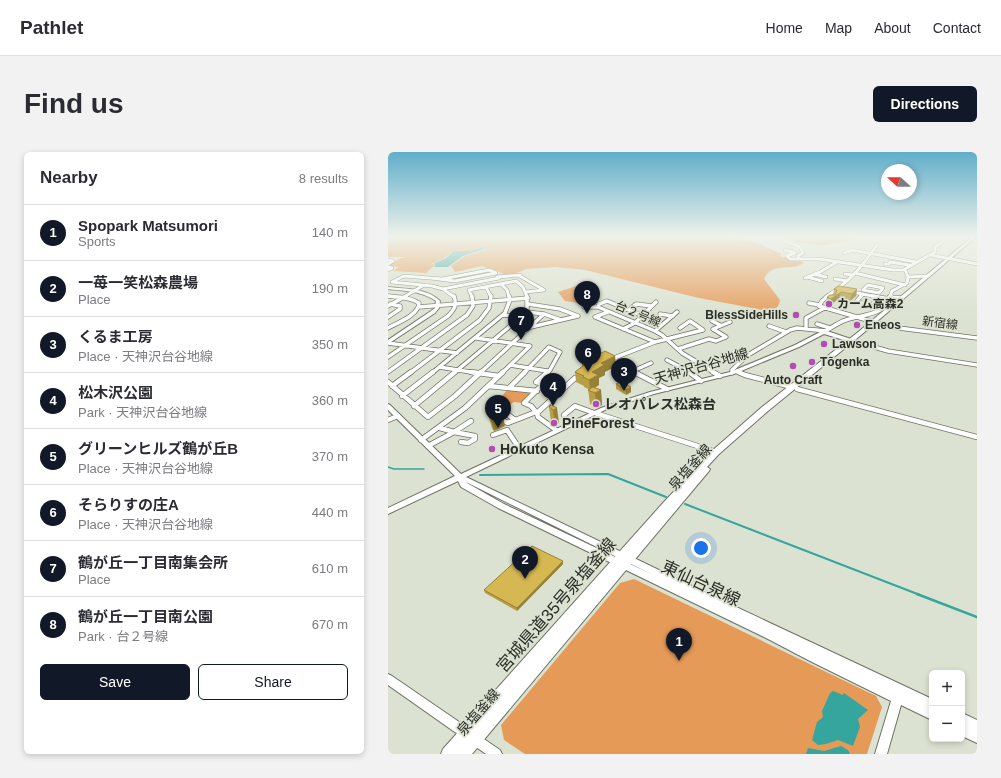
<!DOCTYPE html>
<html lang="en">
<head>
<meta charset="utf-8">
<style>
  body { margin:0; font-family:Helvetica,"Noto Sans JP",sans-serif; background:#f2f2f3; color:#2b2b33 }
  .controls { position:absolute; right:12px; bottom:12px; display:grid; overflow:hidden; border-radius:6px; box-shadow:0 2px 6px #0003 }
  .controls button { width:36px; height:36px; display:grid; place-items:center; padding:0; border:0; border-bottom:1px solid #e1e1e2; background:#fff; color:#2b2b33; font:20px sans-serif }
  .compass { position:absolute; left:493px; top:12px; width:36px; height:36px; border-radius:50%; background:#fff; box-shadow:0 2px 6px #0003; rotate:291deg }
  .you { position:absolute; left:313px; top:396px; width:14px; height:14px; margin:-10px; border:3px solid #fff; border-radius:50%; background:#1a73e8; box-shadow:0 0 0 6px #1a73e833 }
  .badge { display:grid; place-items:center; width:26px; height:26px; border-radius:50%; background:#111827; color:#fff; font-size:13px; font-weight:700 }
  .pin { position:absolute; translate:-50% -33px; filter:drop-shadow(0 1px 2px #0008) }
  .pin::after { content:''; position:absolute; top:21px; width:14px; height:12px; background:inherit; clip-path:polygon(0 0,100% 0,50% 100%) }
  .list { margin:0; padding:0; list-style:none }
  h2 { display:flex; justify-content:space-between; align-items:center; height:52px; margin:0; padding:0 16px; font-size:17px }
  h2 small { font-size:13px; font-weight:400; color:#7c7c81 }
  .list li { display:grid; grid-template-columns:26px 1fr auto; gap:12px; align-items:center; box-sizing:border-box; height:56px; padding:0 16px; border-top:1px solid #e1e1e2 }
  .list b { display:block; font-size:15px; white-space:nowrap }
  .list p { margin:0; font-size:13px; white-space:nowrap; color:#7c7c81 }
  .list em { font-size:13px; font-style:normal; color:#7c7c81 }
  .actions { display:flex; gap:8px; padding:12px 16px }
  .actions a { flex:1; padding:9px 0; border:1px solid #111827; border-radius:6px; text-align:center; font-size:14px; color:#111827 }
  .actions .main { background:#111827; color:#fff }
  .map { position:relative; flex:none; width:589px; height:602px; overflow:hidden; border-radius:6px }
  header { display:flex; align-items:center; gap:24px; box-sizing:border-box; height:56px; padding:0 20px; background:#fff; border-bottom:1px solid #e1e1e2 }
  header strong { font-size:19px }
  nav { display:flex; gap:22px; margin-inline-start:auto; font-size:14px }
  .intro { display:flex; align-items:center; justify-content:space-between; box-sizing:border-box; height:96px; padding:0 24px }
  h1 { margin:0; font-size:28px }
  .button { padding:10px 18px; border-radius:6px; background:#111827; color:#fff; font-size:14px; font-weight:700 }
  main { display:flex; gap:24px; padding:0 24px }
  aside { flex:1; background:#fff; border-radius:6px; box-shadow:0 2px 6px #0003 }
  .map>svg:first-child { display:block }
</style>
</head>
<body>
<header>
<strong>Pathlet</strong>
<nav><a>Home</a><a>Map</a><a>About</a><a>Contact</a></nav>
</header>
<div class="intro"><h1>Find us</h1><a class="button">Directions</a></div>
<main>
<aside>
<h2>Nearby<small>8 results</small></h2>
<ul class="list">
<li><span class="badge">1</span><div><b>Spopark Matsumori</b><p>Sports</p></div><em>140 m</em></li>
<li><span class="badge">2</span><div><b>一苺一笑松森農場</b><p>Place</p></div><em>190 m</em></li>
<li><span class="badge">3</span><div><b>くるま工房</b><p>Place · 天神沢台谷地線</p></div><em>350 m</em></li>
<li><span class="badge">4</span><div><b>松木沢公園</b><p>Park · 天神沢台谷地線</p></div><em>360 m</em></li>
<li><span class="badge">5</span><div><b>グリーンヒルズ鶴が丘B</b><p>Place · 天神沢台谷地線</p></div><em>370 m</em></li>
<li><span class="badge">6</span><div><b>そらりすの庄A</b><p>Place · 天神沢台谷地線</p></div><em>440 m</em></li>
<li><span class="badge">7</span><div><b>鶴が丘一丁目南集会所</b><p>Place</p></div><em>610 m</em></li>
<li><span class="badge">8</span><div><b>鶴が丘一丁目南公園</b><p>Park · 台２号線</p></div><em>670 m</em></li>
</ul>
<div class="actions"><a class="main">Save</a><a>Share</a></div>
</aside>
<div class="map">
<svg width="589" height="602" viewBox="0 0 589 602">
  <rect width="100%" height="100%" fill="#dbe2d1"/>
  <path fill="#e59b57" d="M0 85H338L369 91 394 102 391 104 416 110C406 121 385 108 376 127L392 148C391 156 387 157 380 159L311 146 197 118 167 115 138 117 122 124 94 114 67 120 63 114 77 104 98 98 97 95 81 99H66L53 108 43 112 47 113 38 121 5 119 11 115 2 114 1 112 13 106 19 105H0Z
    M396 85H477L438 93 411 91Z
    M194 132 209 140 197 152 177 149 170 140Z
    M120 237 144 241 134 251 126 250 120 254 113 251 116 248 112 246Z
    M246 427 488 544 494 555 479 602H137L116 588 113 573 232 431Z"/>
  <path fill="#35a69d" d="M96 95 97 97 75 104 60 115H46L48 113 45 112 58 106 66 99H82Z
    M445 539 455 543 456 541 480 558 470 567 472 575 465 594 450 588 438 592 430 593 424 588 429 570 435 565 434 559 442 541Z
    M453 594 460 598 462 602H418L420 596 436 599Z"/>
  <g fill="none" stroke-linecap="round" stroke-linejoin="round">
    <path stroke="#35a69d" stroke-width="1.5" d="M0 315 6 317H36"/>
    <path stroke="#35a69d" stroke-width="2" d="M92 323 220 322 278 345
      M297 352 532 443"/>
    <path stroke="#35a69d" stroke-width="2.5" d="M529 442 589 465"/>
    <defs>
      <path id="street-far2" d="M396 89 412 95 415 101 410 104V106L413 107
        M397 98 407 101 399 104 402 107H431L505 118H517
        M456 101 464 98 528 110
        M543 103 589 112
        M0 108 5 109 0 112
        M497 112H501L502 110 521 113
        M0 115 4 116 0 118
        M467 121 517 133
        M426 122 438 125
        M457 122 465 123
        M130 123 156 138 138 140
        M109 125 132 123
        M419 125 434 129
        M520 125 540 124
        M417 126 432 120 449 110
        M50 127 67 129 108 121 101 118 54 127 16 124 4 130 44 134 55 137 111 126
        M447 127 459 129
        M113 132 119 138 121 145
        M480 133 495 136 491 141 475 138Z
        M98 135 103 145
        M55 137 66 145
        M464 140 490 145
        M0 144 7 145
        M16 145 36 133
        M84 145 81 138 128 129 135 135 139 145
        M438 145C462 129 473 116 489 93
        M473 145 475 142
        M502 145 504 139 519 131 520 125 517 117 547 100V95L561 85"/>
      <path id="street-far1" d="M0 144C10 145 22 145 31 151 31 163 9 171 0 176
        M440 144 434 149 431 154 486 170
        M473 144 468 150 484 153 491 145
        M484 144 502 147
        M501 145 513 146
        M421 151 431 153
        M140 152 172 157 190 164 143 175
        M0 154 18 144
        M31 155 140 146
        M196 155H210L267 179 274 183 294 201 327 221
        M210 155 211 152 219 149 255 164
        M241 158 248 152 264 154
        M220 160 207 165 267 190 315 178 302 169 292 176
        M156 162 173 168
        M272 162 285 164
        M115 163 134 165
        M0 165 12 157V154L2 152
        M324 169 332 173
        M490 171 503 175 589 186
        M429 172 442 176
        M381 174 398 180
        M235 177 247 171 268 150
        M418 177V166L438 155
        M267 179 289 160
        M436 180C443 176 451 170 458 168 475 162 497 164 503 144
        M88 186 142 194 114 221
        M469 190 500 199 589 213
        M0 191 69 201
        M290 197 321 187 328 189 338 185 325 177 342 170
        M0 205 60 164C67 157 69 153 66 144
        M279 208 303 221
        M122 213 159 219
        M51 215 89 221
        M245 219 263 211
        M349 219 352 221
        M0 220 79 163 85 154 84 144
        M22 221 92 168 101 156 103 144
        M44 221 117 161 122 148 121 144
        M66 221 139 160V144
        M92 221 156 162 139 160
        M136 221 161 195 172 200 162 218 159 221
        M248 221 228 210 226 206 267 190
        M344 221V218L360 203 402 178 409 176 438 179"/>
      <path id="street" d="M83 220 111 224
        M246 220 279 237
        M301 220 313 229
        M325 220 332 224
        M350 220 357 223 404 235
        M0 230 40 265 67 244 93 220
        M4 234 23 220
        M101 234 149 239
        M121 236 137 220
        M409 237 589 285
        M14 244 45 220
        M26 254 67 220
        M149 261 143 254 136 251 155 232 148 230 160 220
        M207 261 328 300
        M119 262 127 268
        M176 263 187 254 206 261
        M0 268 10 264
        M110 270 116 269 120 271 148 260
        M52 276 66 280 83 269
        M168 278 150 265 149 261 187 226
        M105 283 119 278 131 296
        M33 288 77 256 115 220
        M40 294 66 280 87 284V287L80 291 73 290"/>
      <path id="secondary" d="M0 135C18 137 39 136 52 149L51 156 47 161 0 192V188L43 159 47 156 48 149C34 139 17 139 0 137Z
        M436 178 472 190 469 192 436 182 411 195 346 222 266 242 217 258 78 325 329 446 544 547V568L513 553 499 602H487L503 549 422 509 382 488 110 356 73 335 70 329 0 362V356L67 324 0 258V252L2 253 73 322 213 256 262 240 342 220 407 193ZM78 330 80 331 265 423 116 352 79 331Z
        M0 522 4 524 112 598 114 602H98L0 533Z
        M574 561 589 568V591L574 584Z"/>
      <path id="primary" d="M584 85H588L473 183 380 259 331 302 319 315 322 317 321 319 84 602H53L55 597 275 351 325 298 374 255 469 181Z"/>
    </defs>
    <use href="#street-far2" stroke="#6e7465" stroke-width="4"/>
    <use href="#street-far1" stroke="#6e7465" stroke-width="5"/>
    <use href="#street" stroke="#6e7465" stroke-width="6"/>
    <use href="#secondary" stroke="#6e7465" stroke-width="2"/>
    <use href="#primary" stroke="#6e7465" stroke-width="2"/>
    <use href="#street-far2" stroke="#fff" stroke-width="3"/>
    <use href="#street-far1" stroke="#fff" stroke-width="3.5"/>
    <use href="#street" stroke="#fff" stroke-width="4.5"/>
    <use href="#secondary" fill="#fff" fill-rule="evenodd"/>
    <use href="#primary" fill="#fff" fill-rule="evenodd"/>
  </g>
  <path fill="#b89e47" d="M540 85H555L550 87Z
    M446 137H469L468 144 462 149 451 146 442 154 438 152 439 145 445 143Z
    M227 204 228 214 217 220V223L211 226V233L207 236 213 238 214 253 209 256 202 252 200 237 196 235V234L188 230 187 220 194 215V212Z
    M228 232 243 240 238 243 228 237Z
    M163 253 171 271 167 273 163 270 161 255Z
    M100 262 117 274 106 279 104 276Z
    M175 409V412L129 459 97 441 96 438Z"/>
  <path fill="#968139" d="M469 137 468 144 462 149 464 142Z
    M453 140 451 146 442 154 443 147Z
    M227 204 228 214 217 220V223L211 226V233L202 238 201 228 204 220 213 211Z
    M243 235V240L238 243V238Z
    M213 238 214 253 209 256 207 241Z
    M169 256 171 271 167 273 165 258Z
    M114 259 117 274 106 279 102 264Z
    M175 409V412L129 459V456Z"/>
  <path fill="#d6b852" stroke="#968139" d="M451 134 469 137 464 142 453 140 443 147 439 145 442 143H447L449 138 446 137Z
    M217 199 227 204 213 211 216 213 204 220 210 223 201 228 195 225 196 224 187 220 196 213 194 212Z
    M233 230 243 235 238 238 228 232Z
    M205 235 213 238 207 241 200 238Z
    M163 253 169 256 165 258 161 255Z
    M106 259H114L102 264 100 262Z
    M144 394 175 409 129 456 96 438Z"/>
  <linearGradient id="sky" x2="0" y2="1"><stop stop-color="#60aeca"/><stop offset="0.5" stop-color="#eff2ea"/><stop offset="1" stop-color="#eff2ea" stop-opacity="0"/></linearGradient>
  <rect width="589" height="169" fill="url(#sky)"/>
  <g fill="#b24db2" stroke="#dbe2d1" stroke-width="1.5">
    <circle cx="441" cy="152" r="4"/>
    <circle cx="408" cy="163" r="4"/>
    <circle cx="469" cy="173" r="4"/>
    <circle cx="436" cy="192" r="4"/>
    <circle cx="424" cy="210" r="4"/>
    <circle cx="405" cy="214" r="4"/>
    <circle cx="208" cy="252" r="4"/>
    <circle cx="166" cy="271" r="4"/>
    <circle cx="104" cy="297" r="4"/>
  </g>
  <g text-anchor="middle" stroke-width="3.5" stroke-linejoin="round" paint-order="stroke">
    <g font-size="12" font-weight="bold" fill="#2b2d27" stroke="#dbe2d1" text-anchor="start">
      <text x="449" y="156">カーム高森2</text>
      <text x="400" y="167" text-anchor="end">BlessSideHills</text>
      <text x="477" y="177">Eneos</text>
      <text x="444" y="196">Lawson</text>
      <text x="432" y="214">Tōgenka</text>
      <text x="405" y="232" text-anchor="middle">Auto Craft</text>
    </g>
    <g font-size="12" fill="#2b2d27" stroke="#dbe2d1">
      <text transform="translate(250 162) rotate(23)" y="4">台２号線</text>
      <text transform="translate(552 171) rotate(7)" y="4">新宿線</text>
    </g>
    <g font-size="14" fill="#2b2d27" stroke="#dbe2d1">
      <text transform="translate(313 214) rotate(-16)" y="5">天神沢台谷地線</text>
      <text transform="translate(302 315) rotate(-48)" y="5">泉塩釜線</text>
      <text transform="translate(90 560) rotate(-49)" y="5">泉塩釜線</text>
    </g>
    <g font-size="14" font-weight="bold" fill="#2b2d27" stroke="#dbe2d1" text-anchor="start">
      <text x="216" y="257">レオパレス松森台</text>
      <text x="174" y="276">PineForest</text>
      <text x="112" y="302">Hokuto Kensa</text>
    </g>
    <g font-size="17" fill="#2b2d27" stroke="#dbe2d1">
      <text transform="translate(313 431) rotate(25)" y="6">東仙台泉線</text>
      <text transform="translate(168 453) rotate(-49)" y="6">宮城県道35号泉塩釜線</text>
    </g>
  </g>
</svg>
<div class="controls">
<button>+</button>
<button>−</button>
</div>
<svg class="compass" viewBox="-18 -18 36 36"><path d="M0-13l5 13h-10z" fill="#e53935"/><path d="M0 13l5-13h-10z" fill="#7c7c81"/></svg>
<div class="you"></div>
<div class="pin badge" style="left:291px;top:509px">1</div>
<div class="pin badge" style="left:137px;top:427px">2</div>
<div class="pin badge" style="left:236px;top:239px">3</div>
<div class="pin badge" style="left:165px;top:254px">4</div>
<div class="pin badge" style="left:110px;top:276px">5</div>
<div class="pin badge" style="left:200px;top:220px">6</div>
<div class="pin badge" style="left:133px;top:188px">7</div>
<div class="pin badge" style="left:199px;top:162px">8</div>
</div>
</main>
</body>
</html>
